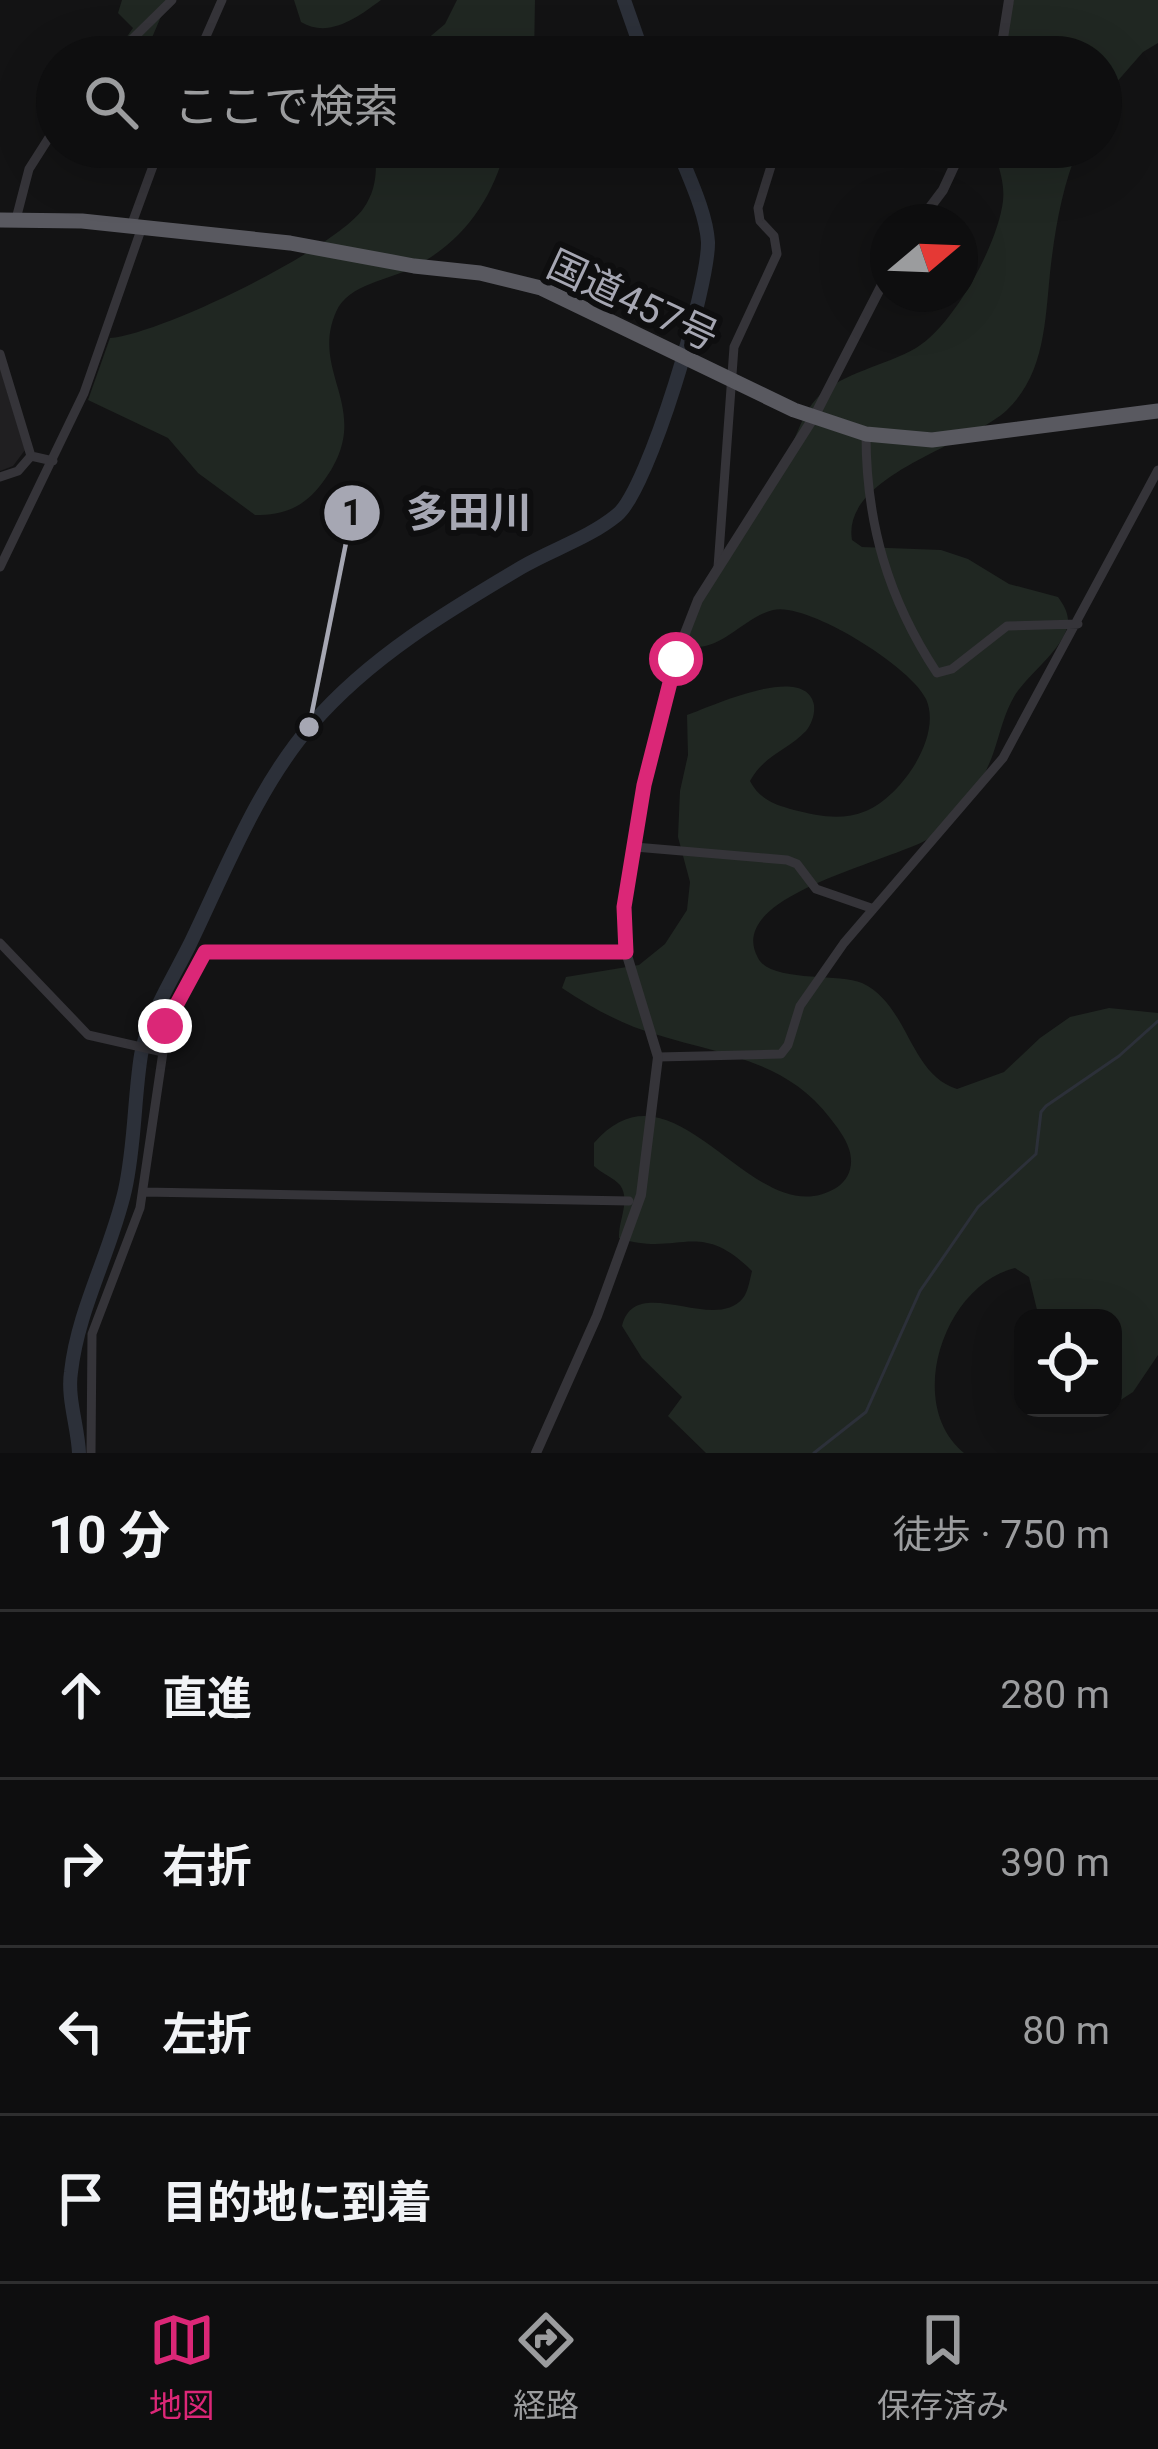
<!DOCTYPE html>
<html lang="ja">
<head>
<meta charset="utf-8">
<style>
  body { margin:0; font-family:Roboto,"Noto Sans JP",sans-serif; background:#1c1c1d; color:#f1f3f6 }
  .controls { position:absolute; right:36px; bottom:36px; display:grid; overflow:hidden; border-radius:24px; box-shadow:0 12px 48px #0002 }
  .controls button { width:108px; height:108px; display:grid; place-items:center; padding:0; border:0; border-bottom:3px solid #2e2e2f; background:#0e0e0f; color:#f1f3f6; font:60px sans-serif }
  .compass { position:absolute; left:870px; top:204px; width:108px; height:108px; border-radius:50%; background:#0e0e0f; box-shadow:0 12px 48px #0002; rotate:71deg }
  .stop { position:absolute; width:36px; height:36px; margin:-27px; border:9px solid #db2777; border-radius:50%; background:#fff }
  .stop.end { background:#db2777; border-color:#fff; box-shadow:0 3px 12px #0008 }
  .list { margin:0; padding:0; list-style:none }
  h2 { display:flex; justify-content:space-between; align-items:center; height:156px; margin:0; padding:0 48px; font-size:51px }
  h2 small { font-size:39px; font-weight:400; color:#9b9c9e }
  .list li { display:grid; grid-template-columns:78px 1fr auto; gap:36px; align-items:center; box-sizing:border-box; height:168px; padding:0 48px; border-top:3px solid #2e2e2f }
  .list b { display:block; font-size:45px; white-space:nowrap }
  .list em { font-size:39px; font-style:normal; color:#9b9c9e }
  .icon { flex:none; width:66px; height:66px; fill:none; stroke:currentColor; stroke-width:2; stroke-linecap:round; stroke-linejoin:round }
  .map { position:relative; flex:none; width:1158px; height:1453px; overflow:hidden }
  .search { position:absolute; background:#0e0e0f; box-shadow:0 12px 48px #0002; left:36px; right:36px; top:36px; height:132px; display:flex; align-items:center; gap:30px; box-sizing:border-box; padding:0 42px; border-radius:66px; color:#9b9c9e; font-size:45px }
  .sheet { height:828px; background:#0e0e0f }
  nav { display:flex; justify-content:space-around; align-items:center; box-sizing:border-box; height:168px; border-top:3px solid #2e2e2f; background:#0e0e0f; font-size:33px; color:#9b9c9e }
  nav a { display:grid; justify-items:center; gap:6px }
  nav .on { color:#db2777 }
  .map>svg:first-child { display:block }
</style>
</head>
<body>
<div class="map">
<svg width="1158" height="1453" viewBox="0 0 1158 1453">
  <rect width="100%" height="100%" fill="#131314"/>
  <path fill="#201f21" d="M0 368 25 450 13 466 0 471Z"/>
  <path fill="#202722" d="M122 0H168L151 40 141 48 126 38 133 28 118 13Z
    M294 0H381C358 17 329 39 301 22Z
    M457 0H535L534 57H406L445 24Z
    M1014 0H1158V43L1143 52 1101 100V57H995Z
    M375 147H506C492 200 464 241 414 267 388 281 349 283 336 312 308 376 380 412 319 487 301 509 282 515 255 515L198 473 168 438 88 400 110 338C161 334 333 250 363 209 377 189 377 170 375 147Z
    M992 147H1079C1063 184 1056 224 1051 264 1045 315 1047 372 1007 410 970 445 841 475 852 540L862 547 941 550 968 559 1009 584 1058 597C1066 608 1071 618 1066 631 1056 655 1030 673 1015 695 1004 713 1000 734 993 754 983 782 964 810 943 830 910 860 721 891 758 958 771 983 839 973 862 983 909 1005 909 1074 957 1089L1004 1072 1040 1038 1070 1017 1109 1008 1158 1013V1355L1133 1392 1113 1405V1318H1039L1029 1277 1015 1268C944 1285 904 1404 964 1453H706L668 1416 682 1397 642 1358 622 1326C635 1272 714 1334 743 1298 748 1292 750 1279 752 1271 698 1217 678 1258 619 1238 618 1221 631 1200 620 1185 614 1178 601 1173 594 1166V1143C676 1048 753 1238 836 1188 850 1179 854 1164 849 1149 845 1137 837 1127 830 1118 781 1053 705 1054 634 1027 609 1017 584 1003 562 988L566 977 639 965 665 944 687 910 690 882 678 837 680 791 688 755 687 715C712 706 806 662 814 705 815 714 812 723 806 731 788 750 763 756 750 781 759 799 775 805 794 810 819 816 841 821 866 811 900 797 943 737 926 699 912 667 806 601 773 610 743 617 715 659 682 644 699 568 746 525 784 462 795 442 802 413 818 397 843 372 885 366 916 348 954 325 998 244 1003 201 1005 182 998 164 992 147Z"/>
  <g fill="none" stroke-linecap="round" stroke-linejoin="round">
    <path stroke="#2c3039" stroke-width="3" d="M814 1453 866 1412 920 1291 978 1207 1036 1154 1041 1112 1046 1106 1119 1056 1158 1021"/>
    <path stroke="#2c3039" stroke-width="14" d="M624 0 644 57
      M79 1453C78 1427 67 1398 71 1372 78 1309 111 1252 125 1190 135 1145 134 1099 141 1055 148 1017 172 980 189 946 225 872 257 787 312 724 370 657 446 612 522 567 553 549 589 538 617 515 649 489 709 285 708 242 706 211 688 176 677 147"/>
    <path stroke="#353439" stroke-width="9" d="M114 57 172 0
      M197 57 222 0
      M16 219 29 169 57 125
      M131 226 160 147
      M0 354 31 456 53 461
      M866 434C866 523 888 599 937 673L952 669 1007 626 1078 624
      M0 477 18 471 31 456
      M0 567 84 393 142 227
      M718 567 734 347 777 254 774 236 760 221 758 208 777 147
      M635 847 787 860 797 864 816 889 871 908
      M0 943 88 1035 163 1052
      M658 1057 781 1054 788 1045 800 1006 844 943 1003 758 1158 470
      M143 1192 629 1201
      M91 1453 92 1334 140 1208 163 1052 162 1031 205 952H626"/>
    <path stroke="#353439" stroke-width="10" d="M1000 57 1009 0
      M919 222 943 190 963 147
      M536 1453 597 1316 641 1195 658 1057 626 952 624 907 644 785 675 659 698 600 814 417 888 273"/>
    <path stroke="#595960" stroke-width="15" d="M0 220 82 221 290 243 414 266 480 273 541 288 794 410 866 434 932 440 1158 411"/>
  </g>
  <g fill="none" stroke-linecap="round" stroke-linejoin="round">
    <path stroke="#db2777" stroke-width="15" d="M165 1026 205 952H626L624 907 644 785 676 659"/>
  </g>
  <g text-anchor="middle" stroke-width="12" stroke-linejoin="round" paint-order="stroke">
    <g font-size="39" fill="#a6a7b3" stroke="#0e0e0f">
      <text transform="translate(633 300) rotate(25)" y="14">国道457号</text>
    </g>
  </g>
  <path fill="none" stroke="#a6a7b3" stroke-width="4.5" d="M309 727L352 513"/>
  <g fill="#a6a7b3" stroke="#0e0e0f" stroke-width="4.5">
    <circle cx="309" cy="727" r="12"/>
    <circle cx="352" cy="513" r="30"/>
  </g>
  <g font-size="36" text-anchor="middle" font-weight="bold" fill="#111">
    <text x="352" y="525">1</text>
  </g>
  <g font-size="42" text-anchor="middle" font-weight="bold" fill="#a6a7b3" stroke="#0e0e0f" stroke-width="12" stroke-linejoin="round" paint-order="stroke">
    <text x="469" y="527">多田川</text>
  </g>
</svg>
<div class="controls">
<button><svg class="icon" aria-label="locate" viewBox="0 0 24 24"><circle cx="12" cy="12" r="6"/><path d="M12 2v4M12 18v4M2 12h4M18 12h4"/></svg></button>
</div>
<svg class="compass" viewBox="-18 -18 36 36"><path d="M0-13l5 13h-10z" fill="#e53935"/><path d="M0 13l5-13h-10z" fill="#9b9c9e"/></svg>
<div class="stop" style="left:676px;top:659px"></div>
<div class="stop end" style="left:165px;top:1026px"></div>
<div class="search"><svg class="icon" aria-label="search" viewBox="0 0 24 24"><circle cx="10" cy="10" r="6"/><path d="M15 15l6 6"/></svg>ここで検索</div>
</div>
<section class="sheet">
<h2>10 分<small>徒歩 · 750 m</small></h2>
<ul class="list">
<li><svg class="icon" aria-label="ahead" viewBox="0 0 24 24"><path d="M12 20V5M6 11l6-6 6 6"/></svg><div><b>直進</b></div><em>280 m</em></li>
<li><svg class="icon" aria-label="right" viewBox="0 0 24 24"><path d="M7 20v-9h11M14 6l5 5-5 5"/></svg><div><b>右折</b></div><em>390 m</em></li>
<li><svg class="icon" aria-label="left" viewBox="0 0 24 24"><path d="M17 20v-9H6M10 6l-5 5 5 5"/></svg><div><b>左折</b></div><em>80 m</em></li>
<li><svg class="icon" aria-label="arrive" viewBox="0 0 24 24"><path d="M6 21V4h12l-3 4 3 4H6"/></svg><div><b>目的地に到着</b></div></li>
</ul>
</section>
<nav>
<a class="on"><svg class="icon" aria-label="map" viewBox="0 0 24 24"><path d="M3 6l6-2 6 2 6-2v14l-6 2-6-2-6 2zM9 4v14M15 6v14"/></svg>地図</a>
<a><svg class="icon" aria-label="directions" viewBox="0 0 24 24"><path d="M12 3l9 9-9 9-9-9zM9 14v-3h6M13 9l2 2-2 2"/></svg>経路</a>
<a><svg class="icon" aria-label="saved" viewBox="0 0 24 24"><path d="M7 4h10v16l-5-4-5 4z"/></svg>保存済み</a>
</nav>
</body>
</html>
